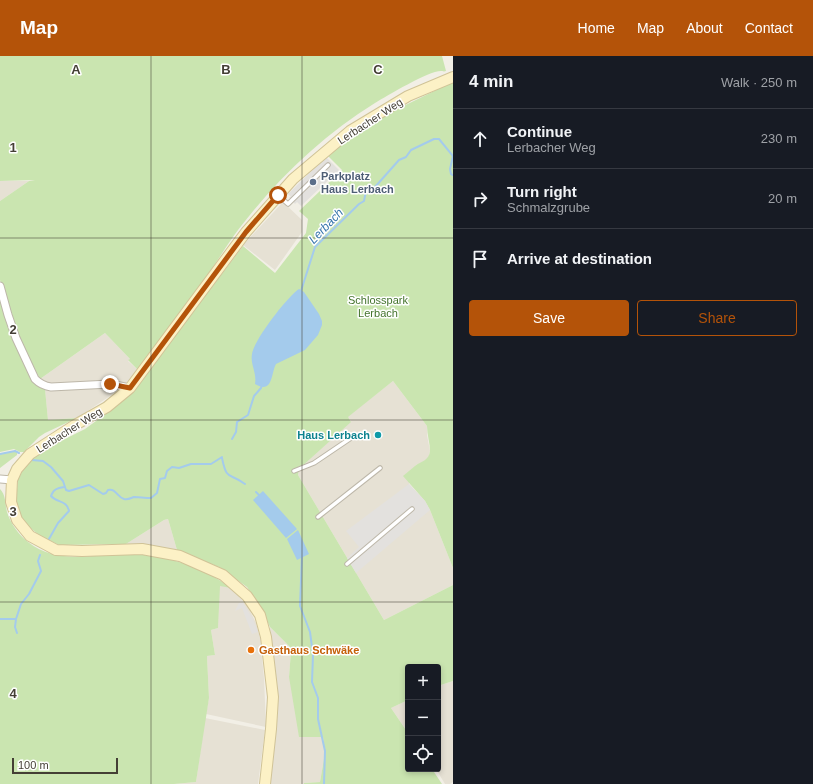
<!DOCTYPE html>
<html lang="en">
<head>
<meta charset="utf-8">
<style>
  body { margin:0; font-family:Arial,sans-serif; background:#242831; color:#f1f3f6 }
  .controls { position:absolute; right:12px; bottom:12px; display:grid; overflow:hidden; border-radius:4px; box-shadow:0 2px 6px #0003 }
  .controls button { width:36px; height:36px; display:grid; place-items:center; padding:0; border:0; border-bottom:1px solid #363941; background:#171b24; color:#f1f3f6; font:20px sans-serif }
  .scale { position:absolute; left:12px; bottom:10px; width:106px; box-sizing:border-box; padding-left:4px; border:2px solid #443f35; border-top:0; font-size:11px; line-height:14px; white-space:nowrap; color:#443f35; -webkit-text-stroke:3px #fff; paint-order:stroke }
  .stop { position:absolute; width:12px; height:12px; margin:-9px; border:3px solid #b45309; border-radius:50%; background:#fff }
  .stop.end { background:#b45309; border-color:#fff; box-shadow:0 1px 4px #0008 }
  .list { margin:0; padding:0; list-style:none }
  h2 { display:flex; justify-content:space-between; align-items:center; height:52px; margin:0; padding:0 16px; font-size:17px }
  h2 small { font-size:13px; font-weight:400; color:#9ea1a6 }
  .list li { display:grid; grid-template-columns:26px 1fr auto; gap:12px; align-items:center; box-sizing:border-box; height:60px; padding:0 16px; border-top:1px solid #363941 }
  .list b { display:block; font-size:15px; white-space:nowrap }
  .list p { margin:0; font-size:13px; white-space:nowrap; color:#9ea1a6 }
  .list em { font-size:13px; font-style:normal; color:#9ea1a6 }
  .actions { display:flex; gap:8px; padding:12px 16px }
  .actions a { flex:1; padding:9px 0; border:1px solid #b45309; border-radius:4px; text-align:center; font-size:14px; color:#b45309 }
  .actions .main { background:#b45309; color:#fff }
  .icon { flex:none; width:22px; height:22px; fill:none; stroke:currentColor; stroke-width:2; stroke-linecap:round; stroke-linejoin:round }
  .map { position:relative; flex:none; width:453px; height:728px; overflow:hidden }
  header { display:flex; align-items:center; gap:24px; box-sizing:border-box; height:56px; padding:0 20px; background:#b45309; color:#fff }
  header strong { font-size:19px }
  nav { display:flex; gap:22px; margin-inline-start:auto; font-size:14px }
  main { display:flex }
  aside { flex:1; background:#171b24 }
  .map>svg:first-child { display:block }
</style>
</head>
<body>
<header>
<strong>Map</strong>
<nav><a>Home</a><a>Map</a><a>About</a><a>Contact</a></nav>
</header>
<main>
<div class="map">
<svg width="453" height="728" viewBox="0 0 453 728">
  <rect width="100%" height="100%" fill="#f2efe6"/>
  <path fill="#e6e1d4" d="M0 125H29L0 145Z
    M283 146 302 164V176L275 214 243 189Z
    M105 277 130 303 128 305 138 314 126 327 50 328 44 327 40 323Z
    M393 325 427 370V379L430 395 429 400 426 405 416 409 409 428 425 445 430 454 453 512V529L384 564 298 419 299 413 351 365 347 361Z
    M99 330 122 332 77 362 48 364 45 333Z
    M168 463 177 494 126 488 164 464Z
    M219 529 231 532 237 538 248 551 256 567 260 582 264 622 266 671 206 658 209 642 207 600 215 599 211 574 218 572Z
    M270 571 289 590 291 595 289 621 323 680 325 697 320 726 304 727V728H269L272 604Z
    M453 625V726L450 728H445L436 713H438V630Z
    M408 644V677L391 652Z
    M205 662 265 674 258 728H174L196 726Z"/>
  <path fill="#cae5b0" d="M0 0H442L446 15C444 16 442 15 441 15 428 15 387 40 375 47 322 80 276 124 238 174 228 187 220 201 211 214 186 247 162 281 138 314L128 304 130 303 105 277 40 323 17 279 0 224V145L29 125 35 124 0 125Z
    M453 26V512L430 454 425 445 403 420C407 417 411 413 415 410 421 405 429 405 430 395 430 387 427 379 427 370L393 325 348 361 351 366 299 413 298 419 384 564 453 529V625L438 630V611H408V644L391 652 408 677V713H432L442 728H304V727L320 726 325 697 323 681H299L289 621 291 595 289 590 270 571 260 550 247 531 219 511 177 494 168 463 164 464 126 488 59 489 39 479 22 465 16 445 18 423 27 407 51 390 85 373 114 352 147 317 243 190 275 217 306 177 308 163 299 155 342 114 326 98 385 59Z
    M0 239 13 280 45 333 48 364 77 362 45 377 39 381 24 396H20L14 393 0 396Z
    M13 395 18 397H17V399L0 412V398Z
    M0 433C6 439 5 448 7 456 11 468 18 478 28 486 58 510 95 497 131 498 166 499 203 511 231 532L220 530 218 572 211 574 215 599 207 600 209 642 196 726 174 728H0Z"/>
  <path fill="#e3e1de" d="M326 101 339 114 301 150 297 146 295 148 289 141H291L288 138Z
    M409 428 425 445 430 454 356 517 347 502 359 491 346 475Z
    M239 547H243L253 563 258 576 252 578 242 552 235 555Z"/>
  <path fill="#a4cbec" d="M299 233 304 236 319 258 322 265V269L318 279 305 294 276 308C271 317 273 339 255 328 257 317 250 308 252 298 254 284 287 241 299 233Z
    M263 435 297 473 286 482 253 444Z
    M298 474 309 498 297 504 287 483Z"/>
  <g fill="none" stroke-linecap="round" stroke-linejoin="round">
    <path stroke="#a4cbec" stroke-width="2" d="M301 235 315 191 359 148 364 145 366 135 375 131 399 104 406 101 411 94 434 83H439L453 100 450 113 451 118 453 119
      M232 383 236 376 237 366 248 359 254 340 261 332 262 329
      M0 398 15 395 19 397
      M222 402C227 426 229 416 245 428
      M32 404 43 405 51 411 63 425 66 434 69 435 89 429 103 438 106 437 108 434C116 432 117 441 124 443 128 444 131 442 134 441 139 441 145 442 151 442L157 437 160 423 165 422 167 415 172 411 179 412 191 408H211L222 401
      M256 436 259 439
      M49 483 58 467 69 455C67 444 57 447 51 440 53 433 58 432 64 431
      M302 499 300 550 310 576 313 599 312 626 318 642V663L325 695 324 728
      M0 563H16L21 548 29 538 41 515 38 505 40 499
      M16 563 15 571 17 577"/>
    <defs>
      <path id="lane" d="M280 141 288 148 328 109
        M294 415 314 407 351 382
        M318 461 380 412
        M347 508 412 453"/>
      <path id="street" d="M0 230 8 259 16 282 35 323C40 328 44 330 51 331L110 328 130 332
        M0 423 12 424"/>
      <path id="secondary" d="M265 728 271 673 273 641 266 581 260 559 247 540 223 519 180 500 142 493 82 495 56 494 30 480 17 464 11 446 12 424 17 413 30 398 75 369 107 351 130 332 246 176 293 123 350 75 408 40 453 21"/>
    </defs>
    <use href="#lane" stroke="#bdb7a9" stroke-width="5.5"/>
    <use href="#street" stroke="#bdb7a9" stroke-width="9"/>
    <use href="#secondary" stroke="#d0c397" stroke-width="12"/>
    <use href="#lane" stroke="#fff" stroke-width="3.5"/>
    <use href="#street" stroke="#fff" stroke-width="7"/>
    <use href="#secondary" stroke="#fcf1c6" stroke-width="10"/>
  </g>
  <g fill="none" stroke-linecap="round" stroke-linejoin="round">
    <path stroke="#b45309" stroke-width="5" d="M110 328 130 332 246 176 278 139"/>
  </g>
  <path fill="none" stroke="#443f35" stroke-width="1" stroke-opacity="0.55" d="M151 0V728M302 0V728M0 182H453M0 364H453M0 546H453"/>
  <circle fill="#5c6f8a" stroke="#fff" stroke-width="1.5" cx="313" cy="126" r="4"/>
  <circle fill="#0f9aa8" stroke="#fff" stroke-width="1.5" cx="378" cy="379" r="4"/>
  <circle fill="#e8710a" stroke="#fff" stroke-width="1.5" cx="251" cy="594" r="4"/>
  <g text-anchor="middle" stroke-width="3" stroke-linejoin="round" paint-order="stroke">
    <g font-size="11" fill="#443f35" stroke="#fff">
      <text transform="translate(370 65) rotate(-33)" y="4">Lerbacher Weg</text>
      <text transform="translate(69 374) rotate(-32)" y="4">Lerbacher Weg</text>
    </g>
    <g font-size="11" font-weight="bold" fill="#4e5e75" stroke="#fff" text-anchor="start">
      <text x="321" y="124">Parkplatz<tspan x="321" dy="13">Haus Lerbach</tspan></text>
    </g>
    <g font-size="11" fill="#43732c" stroke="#fff">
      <text x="378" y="248">Schlosspark<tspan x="378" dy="13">Lerbach</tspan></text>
    </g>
    <g font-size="11" font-weight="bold" fill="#0d838f" stroke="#fff" text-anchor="end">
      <text x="370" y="383">Haus Lerbach</text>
    </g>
    <g font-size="11" font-weight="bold" fill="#c56008" stroke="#fff" text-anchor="start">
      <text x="259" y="598">Gasthaus Schwäke</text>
    </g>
    <g font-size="12" font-style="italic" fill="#3473ab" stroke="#fff">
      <text transform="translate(326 170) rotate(-46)" y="4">Lerbach</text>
    </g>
  </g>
  <g font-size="13" text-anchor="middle" font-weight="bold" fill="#443f35" stroke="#fff" stroke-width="3" stroke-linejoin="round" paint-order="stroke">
    <text x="76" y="18">A</text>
    <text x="226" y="18">B</text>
    <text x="378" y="18">C</text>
    <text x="13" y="96">1</text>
    <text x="13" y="278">2</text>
    <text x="13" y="460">3</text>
    <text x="13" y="642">4</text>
  </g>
</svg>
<div class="controls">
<button>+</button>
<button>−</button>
<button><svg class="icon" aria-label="locate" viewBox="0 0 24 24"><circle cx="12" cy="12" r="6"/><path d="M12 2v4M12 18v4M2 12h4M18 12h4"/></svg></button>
</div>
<div class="scale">100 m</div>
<div class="stop" style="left:278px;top:139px"></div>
<div class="stop end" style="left:110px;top:328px"></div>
</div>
<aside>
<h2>4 min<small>Walk · 250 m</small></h2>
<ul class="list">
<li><svg class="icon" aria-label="ahead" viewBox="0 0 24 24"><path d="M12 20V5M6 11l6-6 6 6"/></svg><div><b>Continue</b><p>Lerbacher Weg</p></div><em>230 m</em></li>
<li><svg class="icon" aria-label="right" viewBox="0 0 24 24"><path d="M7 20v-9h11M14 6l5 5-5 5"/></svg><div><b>Turn right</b><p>Schmalzgrube</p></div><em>20 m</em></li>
<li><svg class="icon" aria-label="arrive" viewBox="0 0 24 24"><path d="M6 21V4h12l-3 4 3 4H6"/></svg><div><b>Arrive at destination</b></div></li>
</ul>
<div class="actions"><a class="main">Save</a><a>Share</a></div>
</aside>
</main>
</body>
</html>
